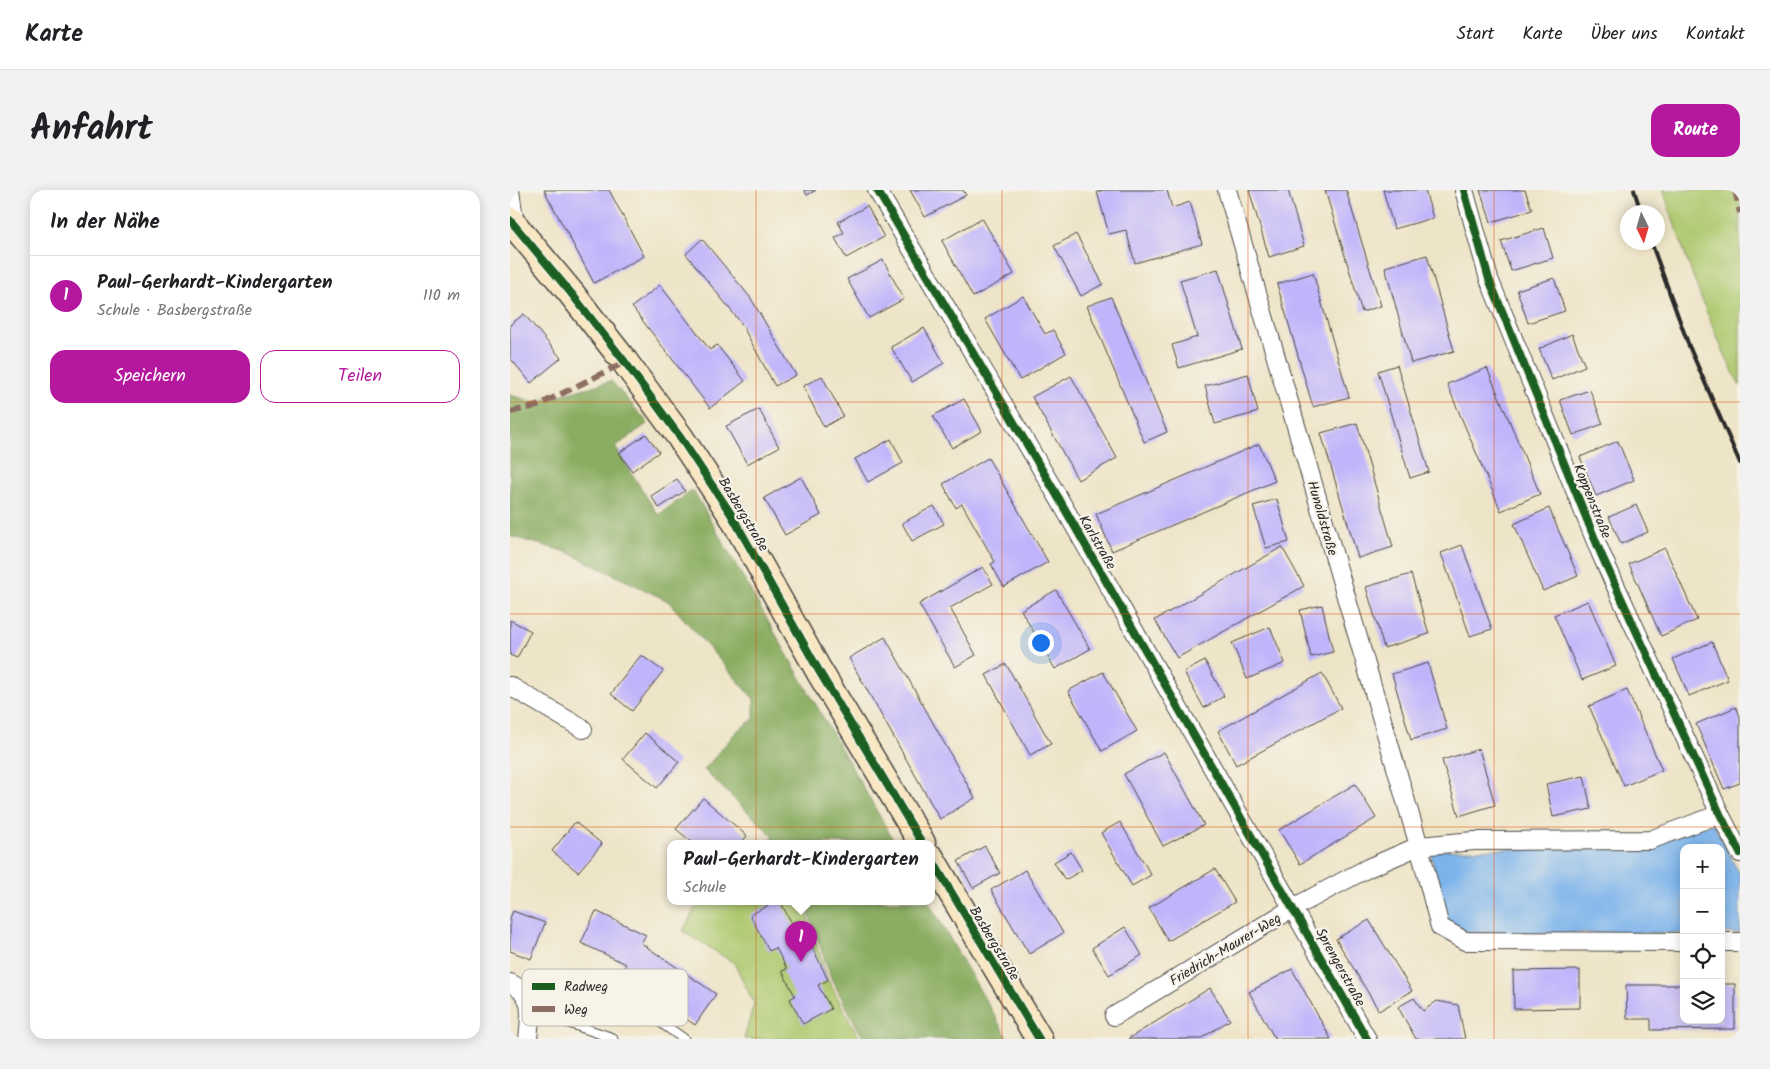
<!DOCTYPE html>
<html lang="de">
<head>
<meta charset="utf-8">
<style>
  body { margin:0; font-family:Kalam,sans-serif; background:#f2f2f2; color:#202124 }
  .controls { position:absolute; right:15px; bottom:15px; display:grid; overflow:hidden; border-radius:10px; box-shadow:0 2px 12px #0003 }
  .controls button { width:45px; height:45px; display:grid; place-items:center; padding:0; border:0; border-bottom:1px solid #e0e0e0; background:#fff; color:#202124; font:25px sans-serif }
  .compass { position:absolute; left:1110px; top:15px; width:45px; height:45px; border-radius:50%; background:#fff; box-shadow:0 2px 12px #0003; rotate:175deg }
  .you { position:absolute; left:530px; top:452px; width:18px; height:18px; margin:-12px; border:4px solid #fff; border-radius:50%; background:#1a73e8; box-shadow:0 0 0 8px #1a73e833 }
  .badge { display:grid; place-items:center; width:32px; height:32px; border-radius:50%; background:#b5179e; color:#fff; font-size:16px; font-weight:700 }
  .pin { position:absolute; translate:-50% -41px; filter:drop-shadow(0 1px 2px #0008) }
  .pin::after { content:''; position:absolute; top:26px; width:18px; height:15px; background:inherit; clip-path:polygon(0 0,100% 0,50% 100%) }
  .popup { position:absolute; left:157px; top:650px; width:268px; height:65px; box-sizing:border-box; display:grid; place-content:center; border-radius:10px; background:#fff; filter:drop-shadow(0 1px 4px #0005); font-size:16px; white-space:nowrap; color:#757577 }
  .popup b { font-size:19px; color:#202124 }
  .popup::after { content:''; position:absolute; left:50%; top:100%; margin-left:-10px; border:10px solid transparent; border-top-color:#fff }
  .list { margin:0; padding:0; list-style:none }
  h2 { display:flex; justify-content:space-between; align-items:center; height:65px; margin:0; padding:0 20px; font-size:21px }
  h2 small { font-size:16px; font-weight:400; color:#757577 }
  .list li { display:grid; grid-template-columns:32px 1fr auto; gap:15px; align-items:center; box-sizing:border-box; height:80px; padding:0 20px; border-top:1px solid #e0e0e0 }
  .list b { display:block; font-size:19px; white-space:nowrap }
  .list p { margin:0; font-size:16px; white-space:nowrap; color:#757577 }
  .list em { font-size:16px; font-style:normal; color:#757577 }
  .actions { display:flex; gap:10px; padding:15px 20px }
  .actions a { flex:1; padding:11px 0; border:1px solid #b5179e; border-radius:15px; text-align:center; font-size:18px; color:#b5179e }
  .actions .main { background:#b5179e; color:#fff }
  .icon { flex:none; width:28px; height:28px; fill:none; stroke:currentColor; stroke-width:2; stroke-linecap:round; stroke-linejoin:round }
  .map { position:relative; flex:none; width:1230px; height:849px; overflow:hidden; border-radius:15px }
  header { display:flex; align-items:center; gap:30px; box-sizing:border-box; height:70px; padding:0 25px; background:#fff; border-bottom:1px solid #e0e0e0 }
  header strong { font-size:24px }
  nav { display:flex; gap:28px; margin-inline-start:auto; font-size:18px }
  .intro { display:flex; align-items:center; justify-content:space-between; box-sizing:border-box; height:120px; padding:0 30px }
  h1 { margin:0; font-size:35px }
  .button { padding:12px 22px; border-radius:15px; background:#b5179e; color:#fff; font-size:18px; font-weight:700 }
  main { display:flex; gap:30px; padding:0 30px }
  aside { flex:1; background:#fff; border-radius:15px; box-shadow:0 2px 12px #0003 }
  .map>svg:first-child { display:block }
</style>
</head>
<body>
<header>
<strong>Karte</strong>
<nav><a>Start</a><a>Karte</a><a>Über uns</a><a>Kontakt</a></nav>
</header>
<div class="intro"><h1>Anfahrt</h1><a class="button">Route</a></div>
<main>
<aside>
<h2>In der Nähe<small></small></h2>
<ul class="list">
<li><span class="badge">1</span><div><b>Paul-Gerhardt-Kindergarten</b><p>Schule · Basbergstraße</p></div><em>110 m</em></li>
</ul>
<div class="actions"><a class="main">Speichern</a><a>Teilen</a></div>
</aside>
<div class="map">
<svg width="1230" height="849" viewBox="0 0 1230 849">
  <rect width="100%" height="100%" fill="#f7f3e8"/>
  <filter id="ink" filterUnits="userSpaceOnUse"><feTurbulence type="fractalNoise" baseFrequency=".02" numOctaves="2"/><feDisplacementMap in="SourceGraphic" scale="10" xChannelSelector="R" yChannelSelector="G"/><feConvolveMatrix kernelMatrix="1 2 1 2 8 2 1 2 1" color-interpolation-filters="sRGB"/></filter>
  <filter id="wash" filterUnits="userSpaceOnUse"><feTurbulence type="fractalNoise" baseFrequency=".0096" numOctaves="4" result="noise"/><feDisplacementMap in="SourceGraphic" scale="20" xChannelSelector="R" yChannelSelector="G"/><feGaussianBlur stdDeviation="1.12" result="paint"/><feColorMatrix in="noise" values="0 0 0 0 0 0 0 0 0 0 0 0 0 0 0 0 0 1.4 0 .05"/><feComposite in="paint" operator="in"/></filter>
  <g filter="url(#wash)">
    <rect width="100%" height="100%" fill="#eee4c7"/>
    <path fill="#aec96f" stroke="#6c7a4d" d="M1153 0H1230V196C1198 134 1176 67 1153 0Z
      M189 711H286L295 719 318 790 350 849H234L244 813 224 773 173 741Z"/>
    <path fill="#8aad62" stroke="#5a6c46" d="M101 191 138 233 105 257 148 325 183 300 385 653H260L263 646 194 580 227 541 244 529V509L158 411 57 362 0 346V205L25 212Z
      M290 711H418L498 849H354L322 790 297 718Z"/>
    <path fill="#7cb3eb" stroke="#546f8b" d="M1203 633 1230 685V743H1211V658H1174V743H959L937 732 920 661 1141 655Z"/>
    <g id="blocks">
      <path fill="#c0b4fb" d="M34 0H99L134 66 84 93Z
        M294 0H306L297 5Z
        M400 0H453L456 5 415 27Z
        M594 0H657L662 18 680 12 692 54 625 73 616 40 599 44 587 2Z
        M739 0H778L794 56 759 67Z
        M815 0H836L871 116 852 122Z
        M873 0H915L923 28 884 39Z
        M970 0H1015L1022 20 981 32Z
        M357 16 374 47 336 68 325 48 334 43 328 32Z
        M472 28 504 84 463 107 432 51Z
        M1034 38 1043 68 1001 81 991 51Z
        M566 44 593 94 571 106 544 56Z
        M192 49 240 107 286 185 265 196 231 133 176 64Z
        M917 65 944 161 901 173 875 77Z
        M373 70 394 109 359 128 337 89Z
        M708 79 732 159 669 178 662 155 687 147 670 90Z
        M803 83 839 207 803 217 767 94Z
        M1044 88 1055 121 1018 133 1007 100Z
        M150 95 200 160 207 155 235 191 200 218 122 117Z
        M513 106 535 144 543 140 556 163 510 190 475 129Z
        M601 107 657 242 634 252 577 116Z
        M14 124 51 168 21 193 0 168V135Z
        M414 138 434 173 402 192 381 157Z
        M1062 144 1075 176 1042 190 1029 159Z
        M887 175 919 282 900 288 868 181Z
        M977 178 1030 304 991 321 937 194Z
        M738 184 748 222 705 234 695 196Z
        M312 186 333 226 314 237 293 196Z
        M561 186 607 268 568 290 522 207Z
        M1080 200 1093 234 1063 245 1050 210Z
        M454 209 472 241 442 258 423 226Z
        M249 219 269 257 237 274 216 236Z
        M847 233 883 357 848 368 811 243Z
        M136 244 149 262 122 281 109 263Z
        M381 249 393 273 358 292 345 269Z
        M1108 251 1124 290 1086 306 1070 267Z
        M749 254 765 291 602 361 586 324Z
        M478 268 538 372 494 397 481 374 485 372 452 314 446 318 433 294Z
        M291 287 311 325 275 345 254 308Z
        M167 289 175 301 149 318 141 306Z
        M767 309 779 352 756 358 743 316Z
        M1126 315 1138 342 1111 354 1099 327Z
        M424 316 434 334 402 351 392 333Z
        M1039 318 1068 386 1033 401 1004 334Z
        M952 355 982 439 960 446 931 363Z
        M772 357 794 396 667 468 645 430Z
        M1155 358 1187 430 1151 446 1119 374Z
        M473 377 483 394 440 418 466 465 445 477 409 414Z
        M901 384 919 444 874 458 856 397Z
        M546 400 580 459 545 479 511 420Z
        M1078 411 1106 476 1072 490 1044 425Z
        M812 415 823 462 801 467 790 420Z
        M0 430 21 441 7 468 0 465Z
        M760 437 775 473 737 489 722 453Z
        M375 447 465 608 430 629 339 468Z
        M1202 452 1218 490 1179 506 1163 469Z
        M131 465 153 481 122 521 101 504Z
        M695 471 714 506 694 518 674 482Z
        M918 473 937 539 901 550 882 484Z
        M496 474 541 554 520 565 476 485Z
        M593 482 627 541 592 561 558 501Z
        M812 483 831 518 726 575 708 541Z
        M1117 500 1152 580 1114 596 1079 516Z
        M1226 517 1230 526V593L1214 599 1186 534Z
        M135 543 169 572 147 598 113 569Z
        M969 559 985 615 949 626 932 570Z
        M654 562 694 635 653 656 614 584Z
        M1074 586 1081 619 1043 627 1036 594Z
        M845 594 866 628 790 674 769 640Z
        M193 608 237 646 231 653H183L166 639Z
        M65 632 92 654 68 682 42 661Z
        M610 632 641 685 622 696 591 643Z
        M475 656 490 683 463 698 448 671Z
        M561 662 572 680 555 690 544 672Z
        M705 679 725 712 658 751 639 718Z
        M515 680 553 743 519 764 481 700Z
        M267 711H270L287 743 294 740 318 790 308 795 321 819 293 834 280 809 285 806 272 781 277 779 266 758 259 761 240 725Z
        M3 721 35 733 21 769 0 761V728Z
        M86 721 136 745 131 753 206 804 185 835 110 783 116 774 71 753Z
        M859 730 902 801 869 821 826 749Z
        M615 737 632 765 599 785 582 758Z
        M782 779 821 849H765L739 802Z
        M1070 780V818L1004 819 1003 781Z
        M1211 794H1225V839L1141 840V829H1117L1116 795H1174V830H1211Z
        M700 798 720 830 690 849H618Z
        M904 808 913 821 927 811 948 815 955 849H906L888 817Z"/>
    </g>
  </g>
  <g filter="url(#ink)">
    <use href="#blocks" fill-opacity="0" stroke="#484742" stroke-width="1"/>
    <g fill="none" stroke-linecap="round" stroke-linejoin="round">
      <defs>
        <path id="lane" d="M18 808 94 792 174 849
          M21 820 100 847 103 849"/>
        <path id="street" d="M367 0 548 307 857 849
          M717 0 909 656 930 737 955 751 1174 752
          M954 0 979 89 1091 364 1210 624 1230 663
          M0 1 5 35
          M0 496 73 539
          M1211 752H1230
          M0 793C26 805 20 826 18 849
          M604 826 783 718 858 678 909 656 964 651 1140 650 1210 624"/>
        <path id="secondary" d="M0 30 61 103 115 172 170 247 221 324 309 481 412 653
          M421 668 529 849"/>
      </defs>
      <use href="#lane" stroke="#484742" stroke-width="11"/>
      <use href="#street" stroke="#484742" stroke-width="20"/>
      <use href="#secondary" stroke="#484742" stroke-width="29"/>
      <use href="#lane" stroke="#fff" stroke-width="9"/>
      <use href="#street" stroke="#fff" stroke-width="18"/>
      <use href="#secondary" stroke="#f9e7c3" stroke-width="26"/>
      <path stroke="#2b2b2b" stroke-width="4" d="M1124 0 1131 22
        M1141 52 1179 156 1230 273"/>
      <path stroke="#8d6e63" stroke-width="6" stroke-dasharray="12 6" stroke-linecap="butt" d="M1225 0 1230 23
        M0 222 27 216 115 172"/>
      <defs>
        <path id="cycleway" d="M367 0 548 307 857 849
          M954 0 979 89 1091 364 1210 624 1230 663
          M0 30 61 103 115 172 170 247 221 324 309 481 412 653
          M421 668 529 849"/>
      </defs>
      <use href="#cycleway" stroke="#f7f3e8" stroke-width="11"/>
      <use href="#cycleway" stroke="#1b5e20" stroke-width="8"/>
    </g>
  </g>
  <path fill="none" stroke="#df570e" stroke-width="1" stroke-opacity="0.55" d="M246 0V849M492 0V849M738 0V849M984 0V849M0 212H1230M0 424H1230M0 637H1230"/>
  <g text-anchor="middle" stroke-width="4.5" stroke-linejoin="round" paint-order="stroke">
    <g font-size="14" fill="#2b2b2b" stroke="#f7f3e8">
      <text transform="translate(1083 311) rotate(68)" y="5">Koppenstraße</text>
      <text transform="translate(234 324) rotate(59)" y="5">Basbergstraße</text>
      <text transform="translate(813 328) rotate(74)" y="5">Hunoldstraße</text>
      <text transform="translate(588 352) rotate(60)" y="5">Karlstraße</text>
      <text transform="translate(485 753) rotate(59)" y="5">Basbergstraße</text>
      <text transform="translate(715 759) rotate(-31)" y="5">Friedrich-Maurer-Weg</text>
      <text transform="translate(831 777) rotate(61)" y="5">Sprengerstraße</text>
    </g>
  </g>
  <rect x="12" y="779" width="166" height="57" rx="8" fill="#f7f3e8" stroke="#bab7af" stroke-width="1"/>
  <rect x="22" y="793" width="23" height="7" fill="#1b5e20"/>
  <rect x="22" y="816" width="23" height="6" fill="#8d6e63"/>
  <g font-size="14" fill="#2b2b2b">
    <text x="54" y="801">Radweg</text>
    <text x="54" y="824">Weg</text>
  </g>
</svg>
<div class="controls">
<button>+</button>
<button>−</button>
<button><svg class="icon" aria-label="locate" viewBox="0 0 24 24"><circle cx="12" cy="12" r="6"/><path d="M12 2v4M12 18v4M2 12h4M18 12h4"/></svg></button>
<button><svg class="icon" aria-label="layers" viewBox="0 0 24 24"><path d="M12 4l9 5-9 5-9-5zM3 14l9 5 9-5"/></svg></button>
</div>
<svg class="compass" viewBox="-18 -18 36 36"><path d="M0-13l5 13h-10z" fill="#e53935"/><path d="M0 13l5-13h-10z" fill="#757577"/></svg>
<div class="you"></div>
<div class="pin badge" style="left:291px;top:772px">1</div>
<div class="popup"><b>Paul-Gerhardt-Kindergarten</b>Schule</div>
</div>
</main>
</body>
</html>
